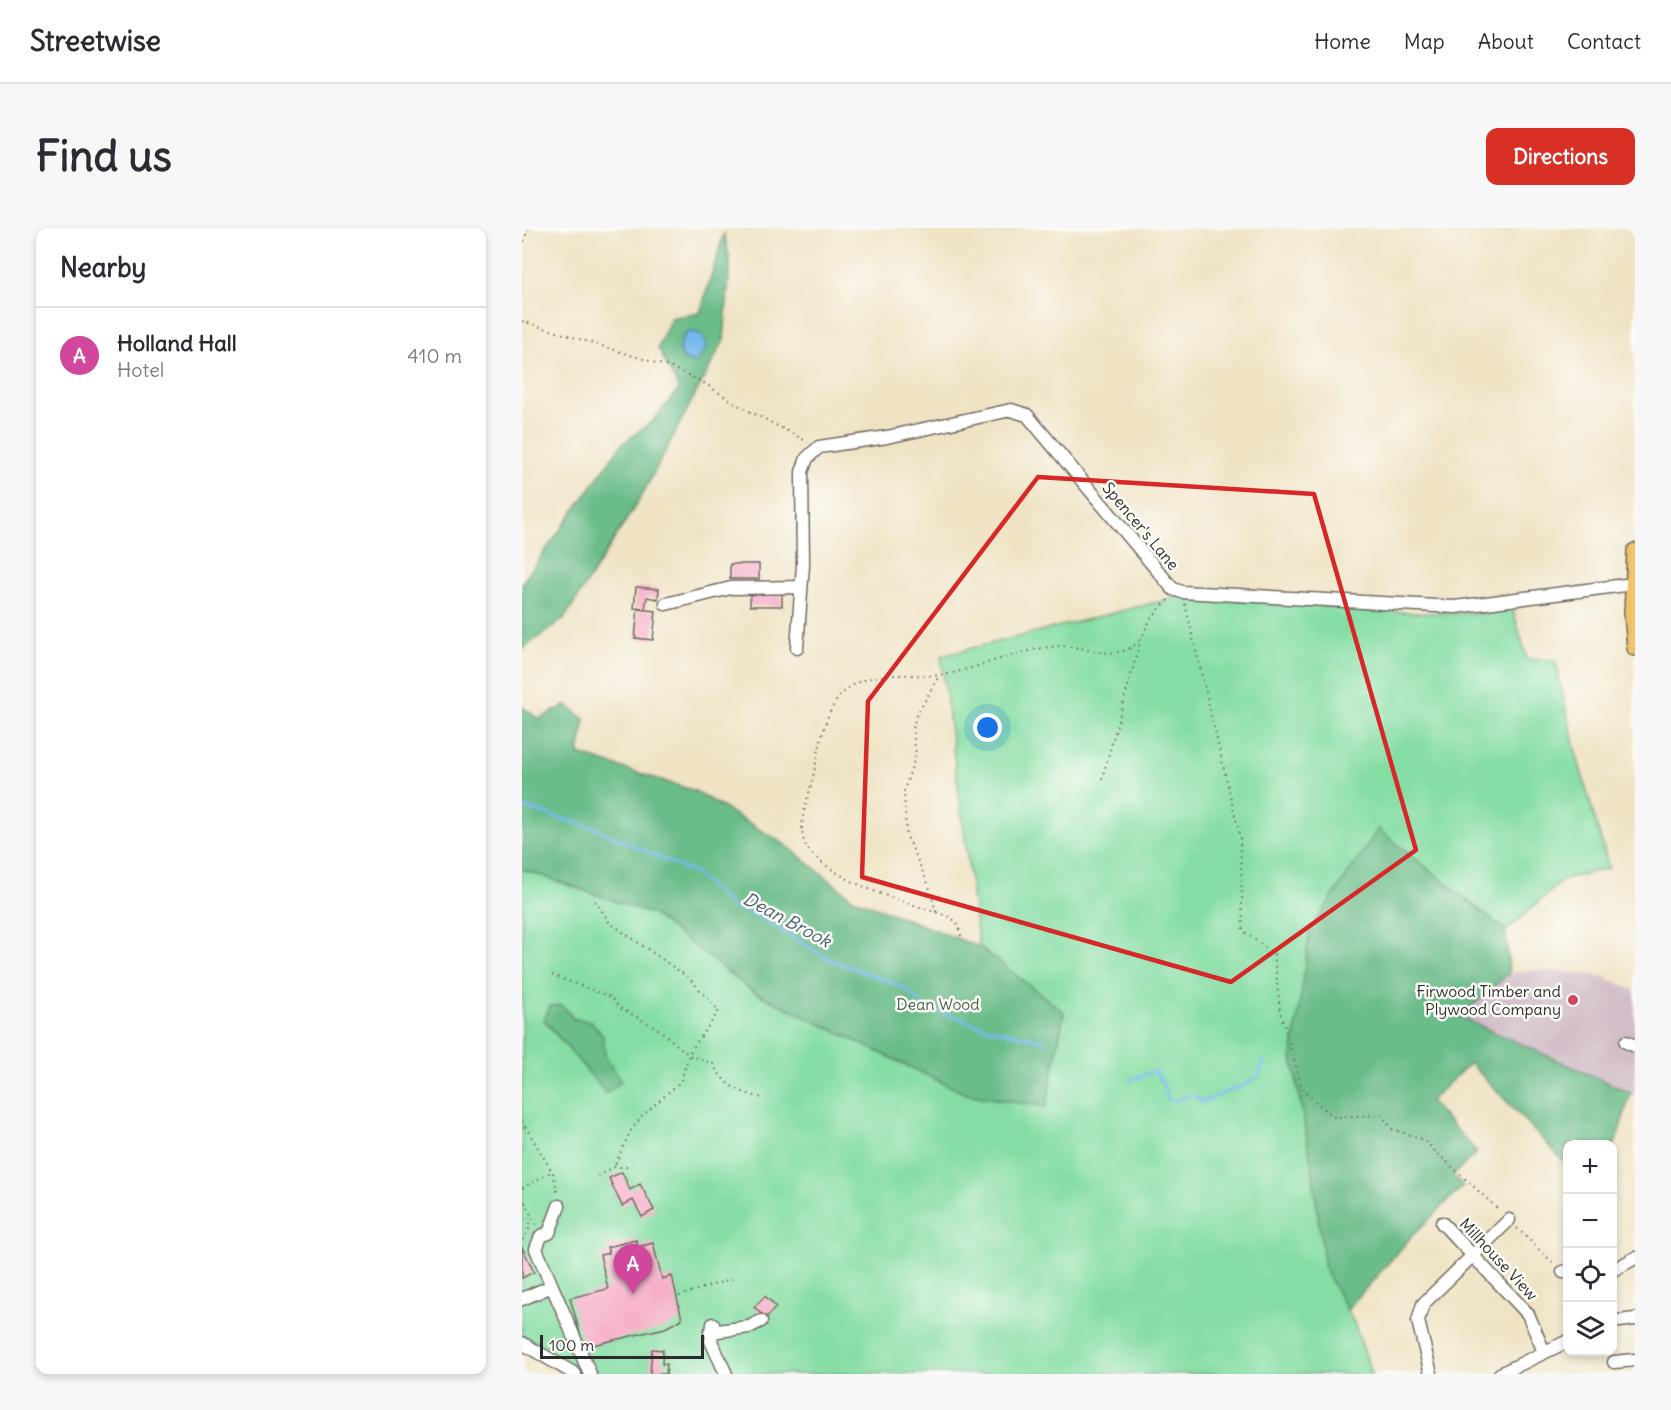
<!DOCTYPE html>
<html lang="en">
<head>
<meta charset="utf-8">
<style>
  body { margin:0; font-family:Delius,sans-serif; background:#f7f7f7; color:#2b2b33 }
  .controls { position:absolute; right:18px; bottom:18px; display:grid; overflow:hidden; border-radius:12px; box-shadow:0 3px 9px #0003 }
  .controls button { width:54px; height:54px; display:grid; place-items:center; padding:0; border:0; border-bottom:2px solid #e1e1e2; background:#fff; color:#2b2b33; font:30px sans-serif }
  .scale { position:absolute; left:18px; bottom:15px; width:164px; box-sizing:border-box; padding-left:6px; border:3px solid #2b2b2b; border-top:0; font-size:16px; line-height:21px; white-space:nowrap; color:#2b2b2b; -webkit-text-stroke:4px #fdfcf7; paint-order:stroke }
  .you { position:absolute; left:466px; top:500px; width:21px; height:21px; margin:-15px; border:4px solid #fff; border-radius:50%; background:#1a73e8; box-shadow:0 0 0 9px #1a73e833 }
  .badge { display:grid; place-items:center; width:39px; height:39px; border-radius:50%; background:#d93025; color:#fff; font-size:20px; font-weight:700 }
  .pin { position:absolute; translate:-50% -50px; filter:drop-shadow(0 2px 3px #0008) }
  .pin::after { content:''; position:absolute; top:32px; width:21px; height:18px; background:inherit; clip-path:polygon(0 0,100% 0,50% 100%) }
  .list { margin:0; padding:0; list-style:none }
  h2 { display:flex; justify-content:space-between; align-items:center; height:78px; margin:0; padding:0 24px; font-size:26px }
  h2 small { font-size:20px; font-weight:400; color:#7c7c81 }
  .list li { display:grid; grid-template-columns:39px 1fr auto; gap:18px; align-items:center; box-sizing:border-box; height:96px; padding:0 24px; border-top:2px solid #e1e1e2 }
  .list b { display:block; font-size:22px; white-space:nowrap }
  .list p { margin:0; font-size:20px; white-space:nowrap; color:#7c7c81 }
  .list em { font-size:20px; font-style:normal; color:#7c7c81 }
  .icon { flex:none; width:33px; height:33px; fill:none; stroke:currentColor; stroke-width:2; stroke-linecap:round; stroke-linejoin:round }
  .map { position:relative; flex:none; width:1113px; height:1146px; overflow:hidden; border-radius:12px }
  header { display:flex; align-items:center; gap:36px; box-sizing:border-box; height:84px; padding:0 30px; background:#fff; border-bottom:2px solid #e1e1e2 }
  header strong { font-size:28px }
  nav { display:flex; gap:33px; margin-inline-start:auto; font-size:21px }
  .intro { display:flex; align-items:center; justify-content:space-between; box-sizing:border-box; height:144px; padding:0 36px }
  h1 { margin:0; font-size:42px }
  .button { padding:15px 27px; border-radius:12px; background:#d93025; color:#fff; font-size:21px; font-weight:700 }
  main { display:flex; gap:36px; padding:0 36px }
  aside { flex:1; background:#fff; border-radius:12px; box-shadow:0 3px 9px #0003 }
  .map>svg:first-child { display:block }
</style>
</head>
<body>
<header>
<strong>Streetwise</strong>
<nav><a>Home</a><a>Map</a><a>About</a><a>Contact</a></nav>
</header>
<div class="intro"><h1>Find us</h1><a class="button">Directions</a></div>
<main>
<aside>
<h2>Nearby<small></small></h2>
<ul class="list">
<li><span class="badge" style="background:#d1479c">A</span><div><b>Holland Hall</b><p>Hotel</p></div><em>410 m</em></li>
</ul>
</aside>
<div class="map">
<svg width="1113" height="1146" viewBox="0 0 1113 1146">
  <rect width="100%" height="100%" fill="#fdfcf7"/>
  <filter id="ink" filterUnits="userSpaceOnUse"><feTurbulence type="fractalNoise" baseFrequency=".0167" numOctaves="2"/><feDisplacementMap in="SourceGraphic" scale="12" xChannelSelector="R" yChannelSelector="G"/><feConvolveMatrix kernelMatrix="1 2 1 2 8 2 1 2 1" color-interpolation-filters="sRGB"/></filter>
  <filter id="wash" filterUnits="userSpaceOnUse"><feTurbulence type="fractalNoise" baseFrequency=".008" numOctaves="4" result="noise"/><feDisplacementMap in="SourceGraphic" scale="24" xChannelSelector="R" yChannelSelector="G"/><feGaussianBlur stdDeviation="1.35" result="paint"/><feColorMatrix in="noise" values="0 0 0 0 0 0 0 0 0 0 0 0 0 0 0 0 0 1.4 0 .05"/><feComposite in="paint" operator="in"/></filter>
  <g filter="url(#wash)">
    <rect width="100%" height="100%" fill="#efe3c4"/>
    <path fill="#d2bdc8" d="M1017 742 1080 748 1113 763V867L938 789 987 745Z"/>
    <path fill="#84dda3" stroke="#588467" stroke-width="1.5" d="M659 368 896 385H963L990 379 1005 431 1033 432 1054 525 1087 640 1042 651 984 703 856 601 770 828 789 932 803 1041 833 1097 850 1146H61L0 1111V641L130 686 232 764 444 866 524 879 542 785 457 719 419 428Z"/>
    <path fill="#6bbc89" stroke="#4b745a" stroke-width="1.5" d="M202 5 208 34 202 112 120 267 42 391 0 421V355L100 216 131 193 157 161 136 120 149 90 178 85Z
      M44 477 63 491 57 526 173 563 264 617 330 670 457 719 542 784 524 879 444 866 232 764 130 686 0 641V479L17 491Z
      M856 601 984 703 987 745 938 789 1109 865 1091 923 1090 916H1046L1045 937 948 835 908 873 955 924 931 947 941 958 889 1009 825 1082 803 1042 789 932 770 828 788 702Z
      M40 777 52 791 69 793 81 808 83 828 99 854 84 865 22 792 28 778Z"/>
    <path fill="#74b9eb" stroke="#50728b" stroke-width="1.5" d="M174 104 183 110 184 121 173 135 163 132 158 125V115L164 105Z"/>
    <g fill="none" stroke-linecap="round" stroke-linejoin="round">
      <path stroke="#74b9eb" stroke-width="3" d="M0 579 73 600 174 646 211 679 237 689 307 731 381 759 403 779 462 799 523 813
        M608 852 633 843 641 856 645 871 653 873 667 868
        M672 867 680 874 724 856 737 847 742 833"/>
    </g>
    <g id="blocks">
      <path fill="#f5a7c5" d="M208 336H237V351H208Z
        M114 359 137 361 136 371 125 369 123 381 112 380Z
        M228 364 260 365V378H228Z
        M116 381 134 383 131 412 113 410Z
        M100 944 108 962 118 956 132 982 120 989 111 972 100 978 87 950Z
        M114 1012 116 1019 131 1015 140 1051 150 1048 160 1091 143 1100 62 1119 48 1070 86 1061 78 1027 87 1025 85 1019Z
        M0 1019 12 1044 0 1050Z
        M243 1068 254 1079 244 1090 232 1079Z
        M130 1121 141 1122 140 1136H145L144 1146H128Z"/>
    </g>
  </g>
  <g filter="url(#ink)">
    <use href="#blocks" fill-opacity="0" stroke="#706b61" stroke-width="1.5"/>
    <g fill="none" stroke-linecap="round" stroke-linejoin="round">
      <defs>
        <path id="minor" d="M144 376 209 360 279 359
          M275 420 281 337 280 244 285 230 297 219 365 209 489 182 505 187 651 361 660 364 933 379 1111 356
          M1104 814 1113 818
          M37 978 27 1005 19 1008 14 1021 68 1146
          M920 995 1006 1086 1022 1124
          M1090 1043 1113 1030
          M1041 1044 1046 1043
          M0 1071 30 1058
          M1090 1094 1113 1091
          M191 1096 189 1113 204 1146
          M188 1104 227 1099 239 1093
          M0 1115 53 1146
          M1092 1134 1113 1132
          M909 1146 896 1093 901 1076 987 992
          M978 1146 1046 1113"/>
        <path id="major" d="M1113 323 1110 385 1113 420"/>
      </defs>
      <use href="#minor" stroke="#706b61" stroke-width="15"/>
      <use href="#major" stroke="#706b61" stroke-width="18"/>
      <path stroke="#706b61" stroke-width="2" stroke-dasharray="1.5 4.5" stroke-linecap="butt" d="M0 19 6 0
        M0 93 150 140 179 153 214 176 286 214
        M663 376 718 609 721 703 752 726 758 783 781 863 812 889 860 887 870 901 900 911 978 983
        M580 551 619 411 629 390 647 371
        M73 673 88 695 167 750 197 783 168 824 159 853 120 888 108 904 92 939
        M414 684 407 658 384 606 382 562 394 527 391 501 394 488 417 448
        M439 708 435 694 425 688C378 672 327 660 290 626 271 608 284 578 289 557 304 499 300 448 376 447 395 446 411 450 430 445 464 437 506 419 540 418 568 418 594 436 617 413
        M30 747 89 769 98 780 135 800 167 827 191 836C203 858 216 864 241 870
        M0 893 31 945 36 968
        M76 948 92 939H107
        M0 960 29 944
        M0 969 3 974 0 976
        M3 974 15 999
        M995 1000 1032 1036
        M0 1012C8 1004 9 996 7 986
        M157 1068 212 1050"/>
      <use href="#minor" stroke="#fff" stroke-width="12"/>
      <use href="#major" stroke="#f0c369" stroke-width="15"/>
    </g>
  </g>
  <path fill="none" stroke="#d62828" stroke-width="4.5" stroke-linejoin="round" d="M516 249 792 266 894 622 709 754 340 649 346 473Z"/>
  <circle fill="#d1495b" stroke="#fdfcf7" stroke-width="2" cx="1051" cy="772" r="6"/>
  <g text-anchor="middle" stroke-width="5" stroke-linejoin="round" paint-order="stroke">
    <g font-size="16" fill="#2b2b2b" stroke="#fdfcf7">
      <text transform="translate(619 298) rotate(50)" y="6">Spencer's Lane</text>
      <text transform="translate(977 1031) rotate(47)" y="6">Millhouse View</text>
    </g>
    <g font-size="16" fill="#2b2b2b" stroke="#fdfcf7" text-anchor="end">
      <text x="1039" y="769">Firwood Timber and<tspan x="1039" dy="18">Plywood Company</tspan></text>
    </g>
    <g font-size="16" fill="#46604f" stroke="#fdfcf7">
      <text x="416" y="782">Dean Wood</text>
    </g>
    <g font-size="18" font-style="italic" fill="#455d6e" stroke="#fdfcf7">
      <text transform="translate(265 692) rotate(28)" y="6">Dean Brook</text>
    </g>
  </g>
</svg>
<div class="controls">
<button>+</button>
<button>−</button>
<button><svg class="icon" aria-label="locate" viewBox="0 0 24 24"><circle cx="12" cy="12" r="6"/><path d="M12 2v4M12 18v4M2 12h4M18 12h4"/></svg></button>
<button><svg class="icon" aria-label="layers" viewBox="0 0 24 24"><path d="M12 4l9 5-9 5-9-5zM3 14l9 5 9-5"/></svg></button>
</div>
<div class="scale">100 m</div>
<div class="you"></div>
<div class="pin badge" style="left:111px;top:1066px;background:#d1479c">A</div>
</div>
</main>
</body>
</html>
